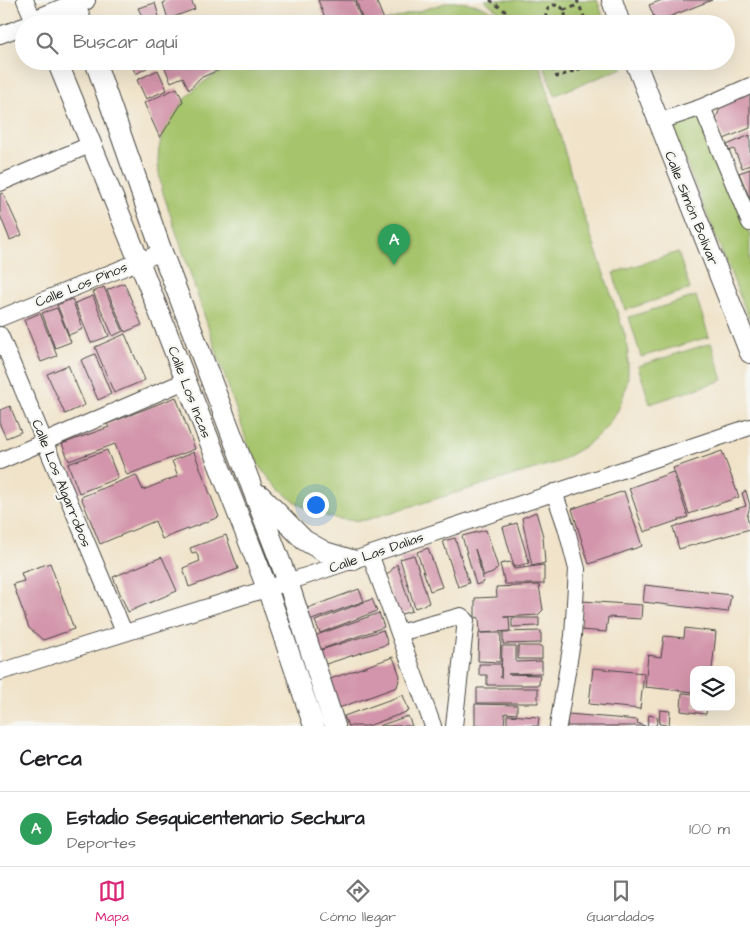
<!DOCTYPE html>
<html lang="es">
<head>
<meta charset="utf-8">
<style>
  body { margin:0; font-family:"Architects Daughter",sans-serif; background:#f2f2f2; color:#202124 }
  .controls { position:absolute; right:15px; bottom:15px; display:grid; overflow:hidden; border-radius:10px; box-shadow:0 5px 20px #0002 }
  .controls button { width:45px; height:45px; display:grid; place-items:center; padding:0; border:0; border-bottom:1px solid #e0e0e0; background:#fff; color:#202124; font:25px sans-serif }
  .you { position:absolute; left:315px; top:504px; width:18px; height:18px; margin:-12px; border:4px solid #fff; border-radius:50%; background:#1a73e8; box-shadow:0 0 0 8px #1a73e833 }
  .badge { display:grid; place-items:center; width:32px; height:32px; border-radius:50%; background:#db2777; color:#fff; font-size:16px; font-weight:700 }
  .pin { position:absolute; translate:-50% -41px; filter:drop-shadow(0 1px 2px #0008) }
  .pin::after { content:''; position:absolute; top:26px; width:18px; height:15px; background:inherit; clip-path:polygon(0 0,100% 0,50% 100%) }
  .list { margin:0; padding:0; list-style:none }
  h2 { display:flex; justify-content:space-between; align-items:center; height:65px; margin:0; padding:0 20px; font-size:21px }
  h2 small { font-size:16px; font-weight:400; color:#757577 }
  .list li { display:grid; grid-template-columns:32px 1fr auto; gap:15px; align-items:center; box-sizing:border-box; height:75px; padding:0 20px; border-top:1px solid #e0e0e0 }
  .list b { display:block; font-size:19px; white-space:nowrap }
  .list p { margin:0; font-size:16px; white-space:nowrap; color:#757577 }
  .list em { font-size:16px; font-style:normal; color:#757577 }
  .icon { flex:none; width:28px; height:28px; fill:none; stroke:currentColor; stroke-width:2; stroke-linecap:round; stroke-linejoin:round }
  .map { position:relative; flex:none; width:750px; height:726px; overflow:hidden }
  .search { position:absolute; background:#fff; box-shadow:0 5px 20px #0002; left:15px; right:15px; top:15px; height:55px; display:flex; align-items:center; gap:12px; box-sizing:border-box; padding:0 18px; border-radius:28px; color:#757577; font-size:19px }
  .sheet { height:140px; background:#fff }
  nav { display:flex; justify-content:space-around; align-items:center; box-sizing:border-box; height:70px; border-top:1px solid #e0e0e0; background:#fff; font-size:14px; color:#757577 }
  nav a { display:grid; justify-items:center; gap:2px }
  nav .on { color:#db2777 }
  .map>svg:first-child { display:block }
</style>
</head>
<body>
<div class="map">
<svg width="750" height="726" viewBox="0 0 750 726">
  <rect width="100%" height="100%" fill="#f6f6f2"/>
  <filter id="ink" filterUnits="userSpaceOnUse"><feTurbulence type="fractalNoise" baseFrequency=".02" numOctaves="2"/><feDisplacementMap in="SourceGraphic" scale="10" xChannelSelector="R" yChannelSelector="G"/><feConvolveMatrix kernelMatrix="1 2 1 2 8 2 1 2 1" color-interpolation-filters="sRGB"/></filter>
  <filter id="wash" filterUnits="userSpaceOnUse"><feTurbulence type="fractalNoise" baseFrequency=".0096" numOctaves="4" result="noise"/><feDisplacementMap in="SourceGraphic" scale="20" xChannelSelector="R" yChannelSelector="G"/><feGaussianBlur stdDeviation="1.12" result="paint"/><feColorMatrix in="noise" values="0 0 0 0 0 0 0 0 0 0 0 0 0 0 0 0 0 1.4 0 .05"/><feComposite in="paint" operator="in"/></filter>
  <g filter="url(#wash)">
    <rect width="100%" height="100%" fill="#f0e3c9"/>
    <path fill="#a6c46c" stroke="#68784c" d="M484 0H597L606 24H515Z
      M449 2C473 2 492 6 509 24H375Z
      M258 61H539L577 195 625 335 628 353V377L624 394 618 410 605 429 587 445 558 462 366 520C312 524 271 493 248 445L162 190C159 175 156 159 160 144 165 117 193 86 217 74 230 68 245 65 258 61Z
      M542 61H620L623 68 555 95Z
      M693 118 701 119 750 235V321L674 133 681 122Z
      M678 252 690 289 625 310 613 273Z
      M696 296 709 337 641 357 629 317Z
      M711 343 723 380 650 404 638 366Z"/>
    <g id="blocks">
      <path fill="#d395ab" d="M191 0 195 9 168 19 163 3 170 0Z
        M318 0H354L363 24H327Z
        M356 0H376L384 20 364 24Z
        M662 0H712L656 22 649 5Z
        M155 3 161 24H146L138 8Z
        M129 61H154L155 63 136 74Z
        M162 61H216L219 70 200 78 189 90 183 77 171 82Z
        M158 70 167 90 146 99 137 80Z
        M177 88 183 101 160 138 144 103Z
        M750 90V128L724 139 716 119 720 108 728 100Z
        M750 135V165L742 168 734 149 729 151 727 145Z
        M750 169V199L739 173Z
        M3 193 22 235 10 240 0 215V194Z
        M124 283 142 325 125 332 107 290Z
        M104 287 123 331 113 336 93 292Z
        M93 296 109 336 91 343 75 303Z
        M72 299 83 329 69 335 57 305Z
        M57 308 71 342 55 348 42 313Z
        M40 313 57 356 41 362 24 320Z
        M125 334 145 380 114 393 95 347Z
        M95 354 111 394 98 400 81 360Z
        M68 365 85 405 65 414 47 374Z
        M176 397 195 449 127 475 115 444 69 461 62 444 109 427 107 424Z
        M10 406 21 432 6 438 0 425V410Z
        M107 450 118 478 79 493 68 464Z
        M722 451 739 497 689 514 673 468Z
        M194 452 219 517 162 539 155 521 100 544 81 497 136 475 143 490 178 476 172 461Z
        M673 472 688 517 644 532 629 488Z
        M624 491 642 546 589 564 572 509Z
        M746 491 750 506 747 517 750 529 679 549 673 527 746 506 742 493Z
        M536 512 543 536 545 563 532 566 522 518Z
        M517 523 529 563 514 567 503 527Z
        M486 530 498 567 493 573 484 576 475 549 484 582 476 585 462 536Z
        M226 535 238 569 189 587 183 568 200 561 196 552 192 553 190 548Z
        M455 538 469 583 458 587 443 541Z
        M428 548 442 587 430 591 417 552Z
        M414 555 429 603 415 608 400 559Z
        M162 557 177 591 128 612 113 577Z
        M510 562 514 569 544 565V584H505L500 564Z
        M50 563 74 629 43 640 29 628 13 584 24 581 21 573Z
        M397 564 412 611 398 615 386 576Z
        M539 585 543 610 538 615 504 617H509L510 631 480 633 479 618 475 617V598L497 597 496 587Z
        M645 585 731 595 728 612 643 602Z
        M359 589 364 601 309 621 305 609Z
        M372 599 377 611 320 633 315 621Z
        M582 601 642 605 641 619 608 617 606 632 580 630Z
        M379 613 384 627 319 650 314 636Z
        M512 618H539V626L512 627Z
        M685 628 716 632 712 670H694V692L645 687 648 655 661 657 664 636 684 638Z
        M383 630 388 644 323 665 318 651Z
        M541 631V643L503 644V632Z
        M479 633H501L500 662 478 661Z
        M502 646H516V662L542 661V673L508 674 540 675 539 685H487V675H479V664H501V678Z
        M518 646H542V659H518Z
        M393 657 400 676 397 687 339 708 330 679Z
        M593 668 644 673 640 709 589 704Z
        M477 688H538V703H477Z
        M682 693 694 694V707H707L706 714 681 711Z
        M403 695 409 711 368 726H348L344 716Z
        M475 704 517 705V714L505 713 504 726H475Z
        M660 710 670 711 669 725 659 724Z
        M568 714 638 720 637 723 645 726H567Z
        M507 715 539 717 538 726H507Z
        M649 715 658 717 656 726H647Z
        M408 716 412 726H379Z"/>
    </g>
  </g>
  <g filter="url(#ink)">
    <use href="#blocks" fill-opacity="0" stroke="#494743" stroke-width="1"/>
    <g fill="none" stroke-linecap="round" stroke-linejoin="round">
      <defs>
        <path id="minor" d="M25 0 34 21 28 24
          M0 35 24 26
          M702 107 750 223
          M658 122 702 107 750 86
          M0 183 92 144
          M0 318 162 252
          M0 335 124 632
          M0 461 185 381
          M554 492 566 527 577 569 573 636 558 726
          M370 554 433 726
          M399 633 461 616 466 620 454 726
          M0 672 288 582 750 427"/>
        <path id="tertiary" d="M612 0 620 24
          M75 4 82 24
          M36 24 34 21 85 0
          M57 61 139 261 267 588 314 726
          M95 61 162 252 288 582 335 726
          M635 61 750 353
          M260 495 304 540 325 552 352 560"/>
      </defs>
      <use href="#minor" stroke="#494743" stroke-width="18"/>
      <use href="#tertiary" stroke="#494743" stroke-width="22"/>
      <path stroke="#494743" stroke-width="3" stroke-dasharray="4 4" stroke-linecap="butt" d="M490 0 523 24
        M577 0 587 24
        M564 10 579 5
        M533 24 546 18
        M552 24C543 18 544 9 554 5 561 5 566 10 565 17L559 24
        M548 61 557 77 602 61
        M576 61 580 69"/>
      <use href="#minor" stroke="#fff" stroke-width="16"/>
      <use href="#tertiary" stroke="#fff" stroke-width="20"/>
    </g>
  </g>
  <g text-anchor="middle" stroke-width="4.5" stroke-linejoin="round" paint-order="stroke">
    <g font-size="14" fill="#2b2b2b" stroke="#f6f6f2">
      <text transform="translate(692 208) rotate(68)" y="5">Calle Simón Bolivar</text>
      <text transform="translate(81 284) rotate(-22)" y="5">Calle Los Pinos</text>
      <text transform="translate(190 392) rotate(69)" y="5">Calle Los Incas</text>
      <text transform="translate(62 483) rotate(68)" y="5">Calle Los Algarrobos</text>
      <text transform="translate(376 552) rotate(-19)" y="5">Calle Las Dalias</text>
    </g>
  </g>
</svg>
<div class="controls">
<button><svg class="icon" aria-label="layers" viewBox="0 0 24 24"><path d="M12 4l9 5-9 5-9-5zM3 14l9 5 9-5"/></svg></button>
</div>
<div class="you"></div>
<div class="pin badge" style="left:394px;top:265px;background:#2e9e5b">A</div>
<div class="search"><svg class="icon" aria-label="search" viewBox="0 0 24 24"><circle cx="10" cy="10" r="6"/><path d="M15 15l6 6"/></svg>Buscar aquí</div>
</div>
<section class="sheet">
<h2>Cerca<small></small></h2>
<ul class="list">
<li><span class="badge" style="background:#2e9e5b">A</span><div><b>Estadio Sesquicentenario Sechura</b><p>Deportes</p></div><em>100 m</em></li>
</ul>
</section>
<nav>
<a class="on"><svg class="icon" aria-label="map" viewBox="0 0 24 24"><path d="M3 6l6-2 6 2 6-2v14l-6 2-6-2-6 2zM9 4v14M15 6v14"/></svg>Mapa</a>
<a><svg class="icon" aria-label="directions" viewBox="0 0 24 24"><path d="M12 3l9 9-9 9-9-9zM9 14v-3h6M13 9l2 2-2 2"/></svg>Cómo llegar</a>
<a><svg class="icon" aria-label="saved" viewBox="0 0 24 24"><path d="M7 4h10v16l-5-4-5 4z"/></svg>Guardados</a>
</nav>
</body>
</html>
